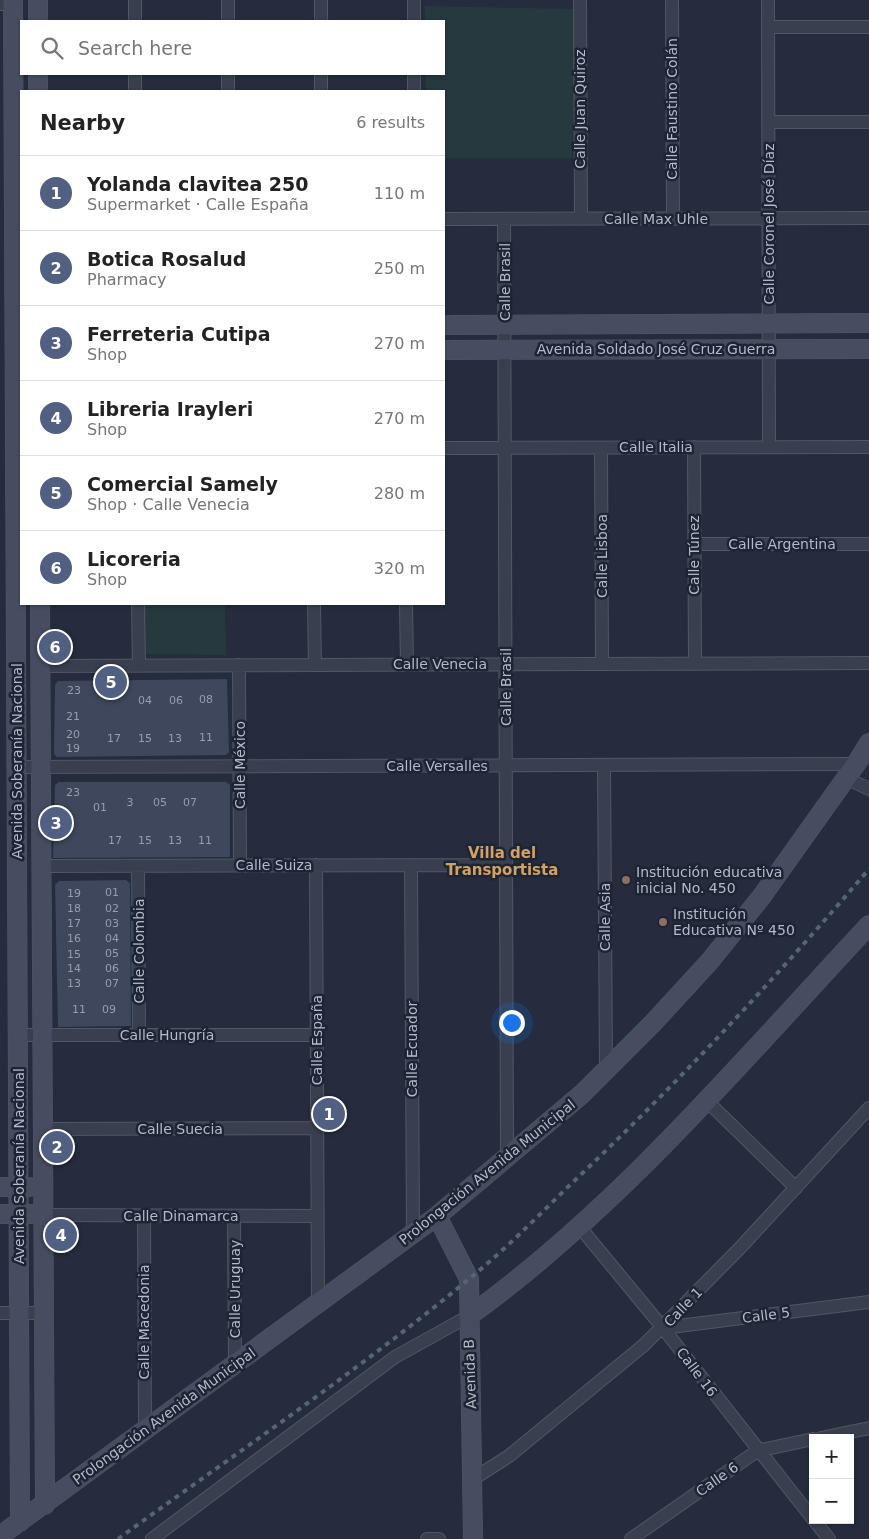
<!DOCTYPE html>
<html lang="en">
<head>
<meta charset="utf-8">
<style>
  body { margin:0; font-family:"DejaVu Sans",sans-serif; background:#f2f2f2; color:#222 }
  .controls { position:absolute; right:15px; bottom:15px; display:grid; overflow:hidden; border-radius:0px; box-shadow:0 1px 4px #0004 }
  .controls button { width:45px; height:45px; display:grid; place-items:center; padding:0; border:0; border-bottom:1px solid #e0e0e0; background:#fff; color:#222; font:25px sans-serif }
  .you { position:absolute; left:511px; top:1022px; width:18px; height:18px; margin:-12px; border:4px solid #fff; border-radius:50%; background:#1a73e8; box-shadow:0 0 0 8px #1a73e833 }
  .badge { display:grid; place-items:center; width:32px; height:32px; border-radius:50%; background:#515f82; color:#fff; font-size:16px; font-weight:700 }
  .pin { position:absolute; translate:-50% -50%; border:2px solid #fff; box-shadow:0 1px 5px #0006 }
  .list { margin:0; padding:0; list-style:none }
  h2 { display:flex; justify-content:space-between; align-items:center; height:65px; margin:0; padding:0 20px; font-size:21px }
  h2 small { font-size:16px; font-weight:400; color:#767676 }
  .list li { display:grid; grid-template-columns:32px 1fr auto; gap:15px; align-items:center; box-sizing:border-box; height:75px; padding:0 20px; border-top:1px solid #e0e0e0 }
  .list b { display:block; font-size:19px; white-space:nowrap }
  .list p { margin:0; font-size:16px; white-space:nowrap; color:#767676 }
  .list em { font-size:16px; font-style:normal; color:#767676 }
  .icon { flex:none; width:28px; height:28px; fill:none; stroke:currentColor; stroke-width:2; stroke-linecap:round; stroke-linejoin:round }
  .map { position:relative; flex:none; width:869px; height:1539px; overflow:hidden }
  .search { position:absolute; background:#fff; box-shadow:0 1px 4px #0004; left:20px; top:20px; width:425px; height:55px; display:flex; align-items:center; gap:12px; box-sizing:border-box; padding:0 18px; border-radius:0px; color:#767676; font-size:19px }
  .panel { position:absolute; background:#fff; box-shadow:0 1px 4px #0004; left:20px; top:90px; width:425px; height:515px; border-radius:0px }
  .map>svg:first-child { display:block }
</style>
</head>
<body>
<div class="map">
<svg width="869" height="1539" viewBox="0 0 869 1539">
  <rect width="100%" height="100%" fill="#242c3e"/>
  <path fill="#26393f" d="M425 6 575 9 572 158H444V91H426V74H444V21H425Z
    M145 604H225L226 655 144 654Z"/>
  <path fill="#3e475b" d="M227 679 229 752 226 755 57 757 54 754 55 685 58 681Z
    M59 782H226L230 785V857L53 858 55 785Z
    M126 880 130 883 131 1026 58 1027 55 885 59 881Z"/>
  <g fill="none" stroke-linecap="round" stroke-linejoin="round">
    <defs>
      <path id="street" d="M135 0V21
        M228 0V21
        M321 0V21
        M580 0 581 219
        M672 0 673 219
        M768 0 769 447
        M0 4H13
        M414 21V0
        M769 27H869
        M135 74V91
        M228 74V91
        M321 74V91
        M414 91V74
        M769 122H869
        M444 219 869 218
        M504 219 507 1155
        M694 447 695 664
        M444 448 869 447
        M601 448 602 664
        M694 544H869
        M138 604 139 665
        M314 604 315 665
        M406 604 407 665
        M239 665 240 866
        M41 666 869 663
        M604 765 606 1069
        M17 767 856 764
        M846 778 869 789
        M316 865 318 1304
        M411 865 413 1234
        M42 866 506 865
        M138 866 139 1035
        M18 1035H317
        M706 1100 796 1188
        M43 1129 317 1128
        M44 1215 318 1216
        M234 1216 235 1363
        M144 1217 145 1428
        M579 1226 663 1328 813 1519
        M0 1313H44
        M663 1328 869 1302
        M821 1438 869 1428
        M473 1479 509 1456 644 1345 740 1248 869 1108
        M814 1520 829 1539
        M152 1539 395 1357 469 1316
        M427 1539H439
        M631 1539 757 1451 813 1439"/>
      <path id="secondary" d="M13 0 20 1522
        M38 0V21
        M38 74V91
        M444 325 869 323
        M444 350 869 349
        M40 604 45 1505
        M0 1187H30
        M0 1214H31
        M437 1216 469 1279 473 1539
        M469 1316C620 1207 742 1061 869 925
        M0 1536 437 1216 582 1094 653 1023 710 961 762 896 856 764 869 743"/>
    </defs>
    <use href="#street" stroke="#505766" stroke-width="14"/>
    <use href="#secondary" stroke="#505766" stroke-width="20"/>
    <use href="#street" stroke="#383f4e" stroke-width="12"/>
    <use href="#secondary" stroke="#464d61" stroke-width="19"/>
    <path stroke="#5a6275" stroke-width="4" stroke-dasharray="5 5" stroke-linecap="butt" d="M118 1539C235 1454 358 1371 469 1279 506 1249 539 1215 573 1182 677 1084 776 978 869 869"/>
  </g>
  <g fill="#8d6e63" stroke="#1d2433" stroke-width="2">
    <circle cx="626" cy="880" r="5"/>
    <circle cx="663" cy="922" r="5"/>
  </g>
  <g text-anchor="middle" stroke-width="5" stroke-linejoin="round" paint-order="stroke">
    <g font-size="11" fill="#969dae">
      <text x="74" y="694">23</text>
      <text x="206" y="703">08</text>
      <text x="145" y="704">04</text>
      <text x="176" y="704">06</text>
      <text x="73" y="720">21</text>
      <text x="73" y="738">20</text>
      <text x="206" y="741">11</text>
      <text x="114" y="742">17</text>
      <text x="145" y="742">15</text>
      <text x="175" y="742">13</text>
      <text x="73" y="752">19</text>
      <text x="73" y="796">23</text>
      <text x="130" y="806">3</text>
      <text x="160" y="806">05</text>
      <text x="190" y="806">07</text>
      <text x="100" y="811">01</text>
      <text x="115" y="844">17</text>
      <text x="145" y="844">15</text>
      <text x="175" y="844">13</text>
      <text x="205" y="844">11</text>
      <text x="112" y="896">01</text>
      <text x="74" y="897">19</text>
      <text x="74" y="912">18</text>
      <text x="112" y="912">02</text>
      <text x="74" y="927">17</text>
      <text x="112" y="927">03</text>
      <text x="74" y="942">16</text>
      <text x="112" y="942">04</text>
      <text x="112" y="957">05</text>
      <text x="74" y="958">15</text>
      <text x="74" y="972">14</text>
      <text x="112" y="972">06</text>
      <text x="74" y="987">13</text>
      <text x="112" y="987">07</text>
      <text x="79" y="1013">11</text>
      <text x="109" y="1013">09</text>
    </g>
    <g font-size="14" fill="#b4bac9" stroke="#1d2433">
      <text transform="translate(580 109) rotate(-90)" y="5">Calle Juan Quiroz</text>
      <text transform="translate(672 109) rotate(-90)" y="5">Calle Faustino Colán</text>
      <text x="656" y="224">Calle Max Uhle</text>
      <text transform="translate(769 224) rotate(-90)" y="5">Calle Coronel José Díaz</text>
      <text transform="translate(505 282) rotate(-90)" y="5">Calle Brasil</text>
      <text x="656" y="354">Avenida Soldado José Cruz Guerra</text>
      <text x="656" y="452">Calle Italia</text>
      <text x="782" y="549">Calle Argentina</text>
      <text transform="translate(694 555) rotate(-90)" y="5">Calle Túnez</text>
      <text transform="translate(602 556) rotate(-90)" y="5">Calle Lisboa</text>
      <text x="440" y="669">Calle Venecia</text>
      <text transform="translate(506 687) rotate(-90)" y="5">Calle Brasil</text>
      <text transform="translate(17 761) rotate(-90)" y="5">Avenida Soberanía Nacional</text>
      <text transform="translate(240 765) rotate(-90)" y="5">Calle México</text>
      <text x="437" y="771">Calle Versalles</text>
      <text x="274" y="870">Calle Suiza</text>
      <text transform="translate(605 917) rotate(-90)" y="5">Calle Asia</text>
      <text transform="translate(139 951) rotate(-90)" y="5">Calle Colombia</text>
      <text x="167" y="1040">Calle Hungría</text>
      <text transform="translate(317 1040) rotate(-90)" y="5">Calle España</text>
      <text transform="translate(412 1049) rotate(-90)" y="5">Calle Ecuador</text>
      <text x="180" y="1134">Calle Suecia</text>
      <text transform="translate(19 1166) rotate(-90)" y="5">Avenida Soberanía Nacional</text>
      <text transform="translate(487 1172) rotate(-39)" y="5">Prolongación Avenida Municipal</text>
      <text x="181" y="1221">Calle Dinamarca</text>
      <text transform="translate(235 1289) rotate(-90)" y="5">Calle Uruguay</text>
      <text transform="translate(683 1307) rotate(-46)" y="5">Calle 1</text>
      <text transform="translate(766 1315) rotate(-7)" y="5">Calle 5</text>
      <text transform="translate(144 1322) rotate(-90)" y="5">Calle Macedonia</text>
      <text transform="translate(697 1372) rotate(53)" y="5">Calle 16</text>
      <text transform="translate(470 1374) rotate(-92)" y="5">Avenida B</text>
      <text transform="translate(164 1416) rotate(-36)" y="5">Prolongación Avenida Municipal</text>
      <text transform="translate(717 1479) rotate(-35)" y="5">Calle 6</text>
    </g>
    <g font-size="14" fill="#b4bac9" stroke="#1d2433" text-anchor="start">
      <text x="636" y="877">Institución educativa<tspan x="636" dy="16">inicial No. 450</tspan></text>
      <text x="673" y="919">Institución<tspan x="673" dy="16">Educativa Nº 450</tspan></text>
    </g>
    <g font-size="15" font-weight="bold" fill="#d4a164" stroke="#1d2433">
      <text x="502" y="858">Villa del<tspan x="502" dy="17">Transportista</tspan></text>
    </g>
  </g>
</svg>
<div class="controls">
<button>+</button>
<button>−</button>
</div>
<div class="you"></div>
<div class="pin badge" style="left:329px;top:1114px">1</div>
<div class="pin badge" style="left:57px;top:1147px">2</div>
<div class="pin badge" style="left:56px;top:823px">3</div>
<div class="pin badge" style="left:61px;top:1235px">4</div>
<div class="pin badge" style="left:111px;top:682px">5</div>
<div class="pin badge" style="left:55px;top:647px">6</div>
<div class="search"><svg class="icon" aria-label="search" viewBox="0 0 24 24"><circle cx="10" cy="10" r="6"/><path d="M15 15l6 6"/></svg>Search here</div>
<section class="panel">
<h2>Nearby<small>6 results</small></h2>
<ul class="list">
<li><span class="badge">1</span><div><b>Yolanda clavitea 250</b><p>Supermarket · Calle España</p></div><em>110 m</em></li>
<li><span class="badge">2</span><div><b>Botica Rosalud</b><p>Pharmacy</p></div><em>250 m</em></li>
<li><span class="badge">3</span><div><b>Ferreteria Cutipa</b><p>Shop</p></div><em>270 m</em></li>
<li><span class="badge">4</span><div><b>Libreria Irayleri</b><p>Shop</p></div><em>270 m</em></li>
<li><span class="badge">5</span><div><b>Comercial Samely</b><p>Shop · Calle Venecia</p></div><em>280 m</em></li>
<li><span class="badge">6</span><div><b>Licoreria</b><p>Shop</p></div><em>320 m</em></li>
</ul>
</section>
</div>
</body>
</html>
